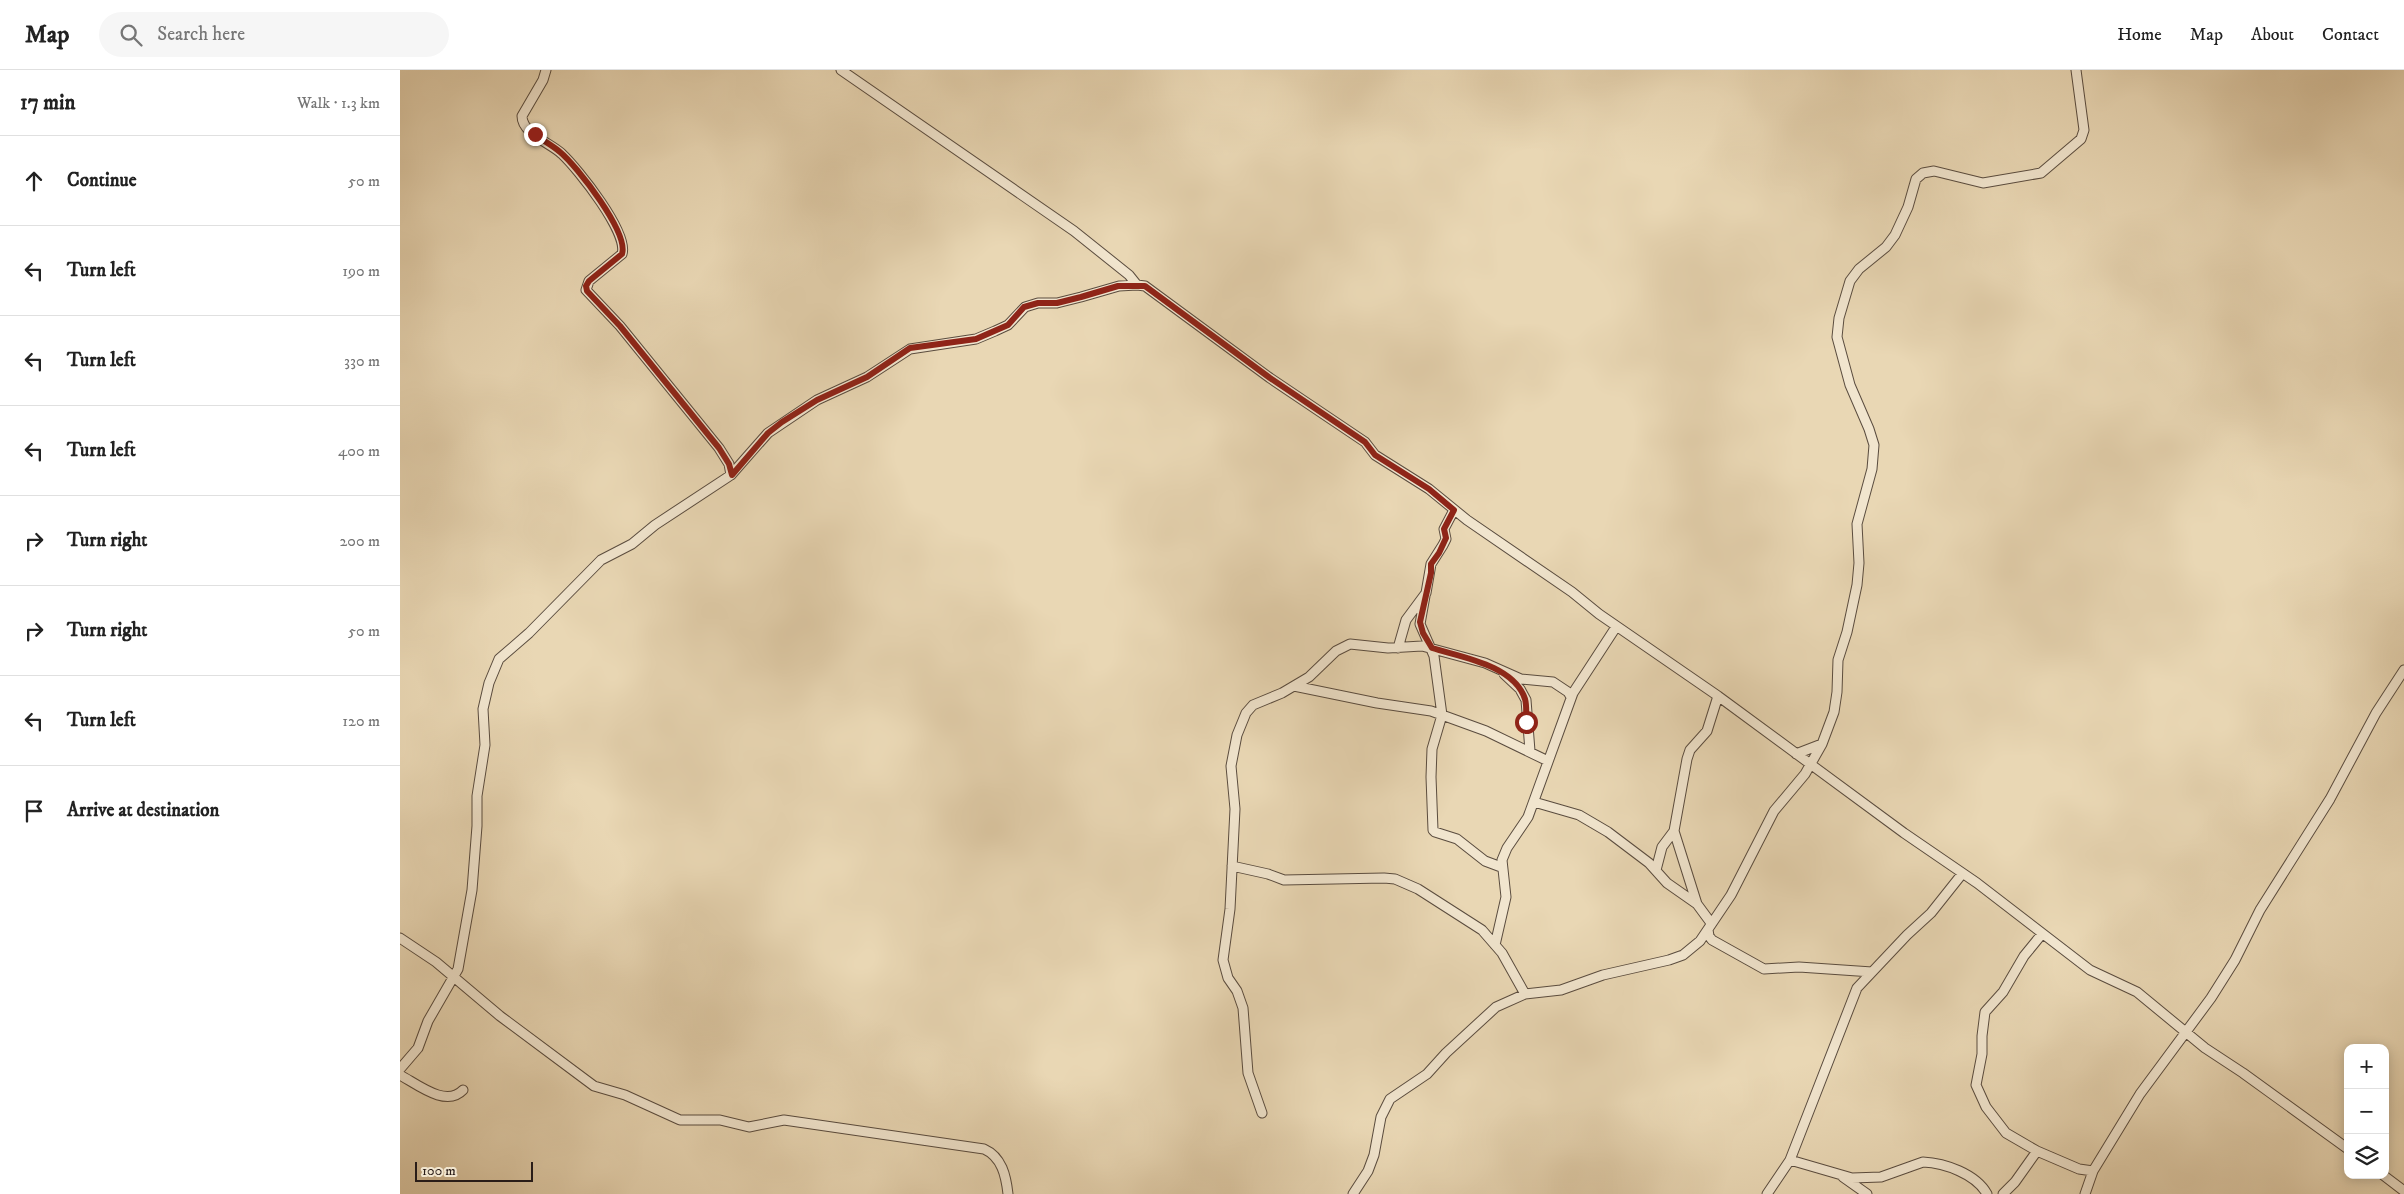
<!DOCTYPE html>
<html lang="en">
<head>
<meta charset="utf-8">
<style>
  body { margin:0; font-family:"IM FELL DW Pica",serif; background:#f6f6f6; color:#222 }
  .controls { position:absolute; right:15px; bottom:15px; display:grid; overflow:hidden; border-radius:10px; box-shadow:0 2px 12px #0003 }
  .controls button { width:45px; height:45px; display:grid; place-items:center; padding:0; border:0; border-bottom:1px solid #e0e0e0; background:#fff; color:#222; font:25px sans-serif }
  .scale { position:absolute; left:15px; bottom:12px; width:118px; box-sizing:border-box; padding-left:5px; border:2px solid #2a1d18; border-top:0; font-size:14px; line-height:18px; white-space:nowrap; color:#2a1d18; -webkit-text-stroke:4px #f1e5ce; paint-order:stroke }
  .stop { position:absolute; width:15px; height:15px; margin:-11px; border:4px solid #8f2418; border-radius:50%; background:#fff }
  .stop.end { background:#8f2418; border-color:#fff; box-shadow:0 1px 5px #0008 }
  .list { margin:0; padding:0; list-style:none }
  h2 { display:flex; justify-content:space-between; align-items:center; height:65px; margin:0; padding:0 20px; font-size:21px }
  h2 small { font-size:16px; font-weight:400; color:#767676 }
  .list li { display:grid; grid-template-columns:32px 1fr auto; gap:15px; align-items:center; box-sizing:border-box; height:90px; padding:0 20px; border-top:1px solid #e0e0e0 }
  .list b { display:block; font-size:19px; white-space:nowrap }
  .list em { font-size:16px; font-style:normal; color:#767676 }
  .icon { flex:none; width:28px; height:28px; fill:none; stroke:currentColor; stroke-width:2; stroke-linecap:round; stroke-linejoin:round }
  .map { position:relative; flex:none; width:2004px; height:1124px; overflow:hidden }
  header { display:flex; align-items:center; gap:30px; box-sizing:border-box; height:70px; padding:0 25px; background:#fff; border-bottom:1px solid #e0e0e0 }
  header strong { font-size:24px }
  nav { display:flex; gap:28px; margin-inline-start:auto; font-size:18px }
  .search { width:350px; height:45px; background:#f6f6f6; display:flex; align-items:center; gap:12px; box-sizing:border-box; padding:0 18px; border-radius:28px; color:#767676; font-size:19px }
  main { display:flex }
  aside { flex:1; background:#fff }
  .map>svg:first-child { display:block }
</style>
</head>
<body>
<header>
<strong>Map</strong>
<div class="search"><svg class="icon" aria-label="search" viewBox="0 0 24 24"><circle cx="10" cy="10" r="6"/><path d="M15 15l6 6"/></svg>Search here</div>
<nav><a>Home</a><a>Map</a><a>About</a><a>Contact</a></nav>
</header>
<main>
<aside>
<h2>17 min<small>Walk · 1.3 km</small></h2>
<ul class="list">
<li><svg class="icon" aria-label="ahead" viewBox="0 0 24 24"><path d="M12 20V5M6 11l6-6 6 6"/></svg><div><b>Continue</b></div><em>50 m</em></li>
<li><svg class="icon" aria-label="left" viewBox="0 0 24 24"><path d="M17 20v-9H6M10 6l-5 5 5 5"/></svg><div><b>Turn left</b></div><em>190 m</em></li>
<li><svg class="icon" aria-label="left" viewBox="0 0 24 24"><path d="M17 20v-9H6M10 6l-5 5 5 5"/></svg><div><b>Turn left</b></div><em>330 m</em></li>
<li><svg class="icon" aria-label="left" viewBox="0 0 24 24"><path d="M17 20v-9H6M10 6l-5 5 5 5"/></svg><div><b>Turn left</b></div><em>400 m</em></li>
<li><svg class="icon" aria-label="right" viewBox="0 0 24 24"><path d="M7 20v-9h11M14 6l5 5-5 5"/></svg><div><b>Turn right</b></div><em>200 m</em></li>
<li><svg class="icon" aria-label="right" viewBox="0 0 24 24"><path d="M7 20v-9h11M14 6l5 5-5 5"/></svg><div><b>Turn right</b></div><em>50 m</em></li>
<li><svg class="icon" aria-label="left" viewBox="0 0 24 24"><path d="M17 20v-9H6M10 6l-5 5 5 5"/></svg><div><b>Turn left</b></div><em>120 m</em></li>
<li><svg class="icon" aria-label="arrive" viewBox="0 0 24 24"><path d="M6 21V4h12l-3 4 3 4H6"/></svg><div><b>Arrive at destination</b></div></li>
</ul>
</aside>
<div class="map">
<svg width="2004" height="1124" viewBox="0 0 2004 1124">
  <rect width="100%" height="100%" fill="#e9d7b4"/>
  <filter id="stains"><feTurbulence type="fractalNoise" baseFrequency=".004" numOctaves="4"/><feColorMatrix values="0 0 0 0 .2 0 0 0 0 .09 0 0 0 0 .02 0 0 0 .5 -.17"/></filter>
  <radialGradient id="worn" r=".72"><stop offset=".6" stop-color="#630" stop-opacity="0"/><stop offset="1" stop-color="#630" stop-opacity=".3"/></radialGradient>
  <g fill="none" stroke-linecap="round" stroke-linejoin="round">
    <defs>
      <path id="minor" d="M146 0 143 10 122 46C122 64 151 73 162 84 178 99 229 163 222 184L189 211 186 220 220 256 319 378 329 394 331 405
        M441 0 674 161 729 205 737 215 745 216 870 308 965 372 975 385 1029 419 1067 450 1172 522 1199 544 1318 626 1504 763 1577 813 1690 900 1737 922 1805 978 1843 1003 1948 1079
        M1025 526 1020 554 1034 586 1042 645 1032 679 1031 707 1033 760 1035 762 1057 769 1085 791 1101 797
        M998 578 1006 550 1026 523 1031 494 1043 475 1046 469 1044 459 1054 440
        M1104 604 1120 619 1126 630 1130 681
        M894 616 977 633 1031 641 1086 661 1148 691
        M1396 684 1422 674
        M1134 732 1179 745 1208 762 1249 793 1267 813 1297 834 1311 853
        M832 796 868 804 884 810 984 808 995 809 1018 819 1082 860 1102 883 1125 924
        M1256 800 1262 777 1274 761
        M1297 834 1274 761 1287 689 1290 680 1307 661 1318 626
        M1308 860 1309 866 1312 870 1364 899 1399 897 1472 902
        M1642 864 1624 886 1603 922 1585 942 1582 966V984L1576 1015 1586 1037 1606 1063 1637 1081 1679 1099 1693 1101
        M0 868 36 892 100 946 194 1016 225 1025 280 1050H320L349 1057 384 1050 584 1079C602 1087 606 1106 608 1124
        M1095 875 1106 827 1102 790 1107 778 1128 747 1173 623 1216 557
        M0 999 18 978 28 951 58 899 72 820 77 756V726L85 675 83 639 89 613 99 589 129 563 201 490 232 474 255 455 331 405 368 363 417 330 467 307 510 279 576 269 595 261 608 255 625 237 638 233H657L681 227 719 216 737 215
        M0 1005C17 1014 46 1038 63 1020
        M862 1043 848 1003 843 938 837 921 828 908 823 890 830 839 835 739 831 696 837 665 846 643 853 635 882 623 909 607 936 581 950 574 988 578 1022 576 1085 593 1121 609 1153 612 1168 622 1171 627
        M1390 1090 1452 1108 1481 1107 1523 1092C1545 1093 1576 1104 1587 1124
        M1983 1105 2004 1121
        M1443 1107 1467 1124
        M953 1124 968 1101 974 1085 981 1047 990 1029 1027 1004 1046 983 1096 937 1125 924 1161 920 1203 905 1269 890 1283 885 1300 871 1331 825 1374 741 1405 704 1422 674 1434 642 1437 622 1438 590 1447 562 1457 515 1459 493 1457 454 1472 399 1474 375 1469 359 1450 315 1437 267 1439 248 1450 211 1459 199 1486 177 1495 165 1508 137 1516 109 1523 103 1534 101 1583 113 1641 103 1681 69 1684 60 1676 0
        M1367 1124 1390 1090 1457 918 1507 865 1531 843 1562 804
        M1603 1124 1615 1112 1637 1081
        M1685 1124 1693 1101 1740 1024 1811 928 1835 890 1860 840 1930 729 1976 643 2004 600"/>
    </defs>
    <use href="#minor" stroke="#5a4c3f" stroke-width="11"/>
    <use href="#minor" stroke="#f1e5ce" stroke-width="9"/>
  </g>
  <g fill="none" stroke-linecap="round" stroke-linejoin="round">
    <path stroke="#8f2418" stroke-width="6" d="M135 64C143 71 152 75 160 82 177 96 229 163 222 184L189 211 186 216 187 221 220 256 319 378 329 394 332 405 368 363 382 352 417 330 467 307 510 278 576 269 608 255 624 237 638 233H657L681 227 718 216H745L870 308 965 372 975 385 1029 419 1054 440 1044 459 1046 468 1039 483 1031 494V503L1020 552 1023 563 1032 578C1061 587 1114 595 1125 629 1127 636 1126 645 1126 652"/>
  </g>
  <rect width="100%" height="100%" filter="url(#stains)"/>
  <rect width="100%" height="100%" fill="url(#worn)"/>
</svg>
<div class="controls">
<button>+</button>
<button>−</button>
<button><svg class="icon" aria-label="layers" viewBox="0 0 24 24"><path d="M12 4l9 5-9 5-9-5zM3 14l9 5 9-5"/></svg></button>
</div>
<div class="scale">100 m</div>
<div class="stop" style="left:1126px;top:652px"></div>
<div class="stop end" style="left:135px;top:64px"></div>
</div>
</main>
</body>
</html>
